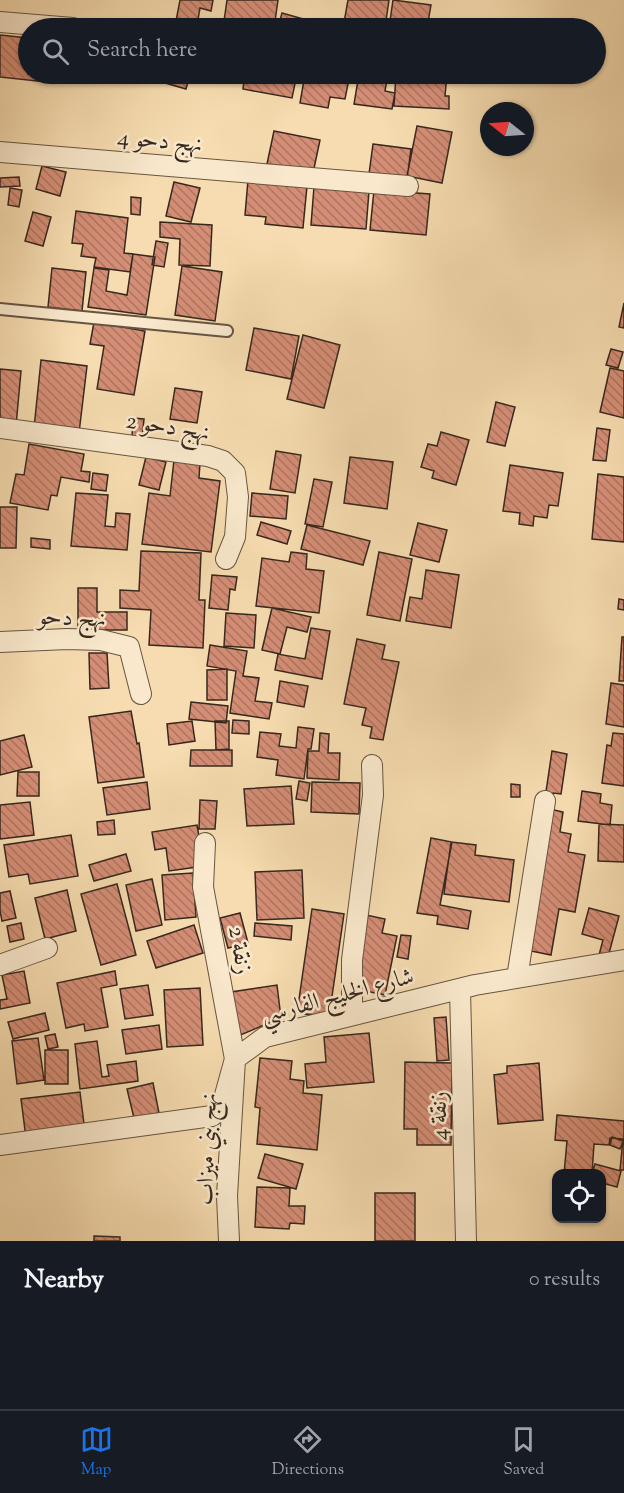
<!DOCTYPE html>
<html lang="en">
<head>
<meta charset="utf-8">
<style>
  body { margin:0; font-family:"Sorts Mill Goudy",Amiri,serif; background:#20242c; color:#f1f3f6 }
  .controls { position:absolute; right:18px; bottom:18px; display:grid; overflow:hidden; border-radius:12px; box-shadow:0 2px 4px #0004 }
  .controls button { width:54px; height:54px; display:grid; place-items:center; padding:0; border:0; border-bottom:2px solid #363941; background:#171b24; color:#f1f3f6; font:30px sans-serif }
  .compass { position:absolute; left:480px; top:102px; width:54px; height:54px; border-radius:50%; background:#171b24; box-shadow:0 2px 4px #0004; rotate:287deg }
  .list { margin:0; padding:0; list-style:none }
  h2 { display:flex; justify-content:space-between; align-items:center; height:78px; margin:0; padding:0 24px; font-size:26px }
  h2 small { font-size:20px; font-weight:400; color:#9ea1a6 }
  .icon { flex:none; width:33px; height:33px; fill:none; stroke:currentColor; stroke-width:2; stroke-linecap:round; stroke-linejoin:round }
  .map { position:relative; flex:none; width:624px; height:1241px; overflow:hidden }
  .search { position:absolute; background:#171b24; box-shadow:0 2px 4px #0004; left:18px; right:18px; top:18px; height:66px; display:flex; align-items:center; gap:15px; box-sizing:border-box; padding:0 21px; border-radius:33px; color:#9ea1a6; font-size:22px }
  .sheet { height:168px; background:#171b24 }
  nav { display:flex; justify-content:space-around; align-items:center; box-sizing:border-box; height:84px; border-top:2px solid #363941; background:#171b24; font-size:16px; color:#9ea1a6 }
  nav a { display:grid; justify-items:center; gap:3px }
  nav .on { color:#1a73e8 }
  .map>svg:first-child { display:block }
</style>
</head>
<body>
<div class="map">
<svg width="624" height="1241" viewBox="0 0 624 1241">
  <defs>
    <pattern id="building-back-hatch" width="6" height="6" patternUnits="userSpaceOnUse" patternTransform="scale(1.5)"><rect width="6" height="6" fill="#d58e76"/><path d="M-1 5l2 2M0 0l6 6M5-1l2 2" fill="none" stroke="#ae7460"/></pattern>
  </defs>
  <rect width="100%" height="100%" fill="#f6dcb0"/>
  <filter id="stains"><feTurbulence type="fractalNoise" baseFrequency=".00333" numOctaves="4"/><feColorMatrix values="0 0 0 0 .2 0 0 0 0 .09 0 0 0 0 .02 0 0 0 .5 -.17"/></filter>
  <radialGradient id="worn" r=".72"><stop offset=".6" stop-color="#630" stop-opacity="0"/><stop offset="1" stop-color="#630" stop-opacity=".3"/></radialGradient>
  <path fill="url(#building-back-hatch)" stroke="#37281e" stroke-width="1.5" d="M180 0H213L211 11 200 8 197 25 176 21Z
    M227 0H278L274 28H223Z
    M348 0H389L385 28H343Z
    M393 0 431 5 427 28H389Z
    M282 13 307 20 305 28H278Z
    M0 35 28 38V74H46V82L0 77Z
    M160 74H190L186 89 158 81Z
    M245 74H297L292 98 243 89Z
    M305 74H350L345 99 330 97 328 108 300 103Z
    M359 74H388L385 91 395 93 392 109 354 104Z
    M396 74H447L445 96H449V109L394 106Z
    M417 126 452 132 442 183 407 176Z
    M274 131 320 140 313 173 267 164Z
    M373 144 411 149 407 179 369 174Z
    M42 166 66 172 60 196 36 189Z
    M19 177 20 186 0 187V178Z
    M248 180 307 186 303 228 265 224 266 217 245 215Z
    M174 182 200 188 191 222 166 216Z
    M314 187 369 191 366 229 311 225Z
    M10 188 22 190 19 207 8 205Z
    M374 190 430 194 426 235 370 230Z
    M131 197 141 198 140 215 131 214Z
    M76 211 128 218 124 253 133 254 130 272 94 267 96 258 81 256 83 244 72 243Z
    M33 212 51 217 43 246 25 241Z
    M160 222 212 225 210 266 179 265 180 239 160 237Z
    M156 241 168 243 164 267 152 265Z
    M133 254 155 257 146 315 88 307 94 268 109 270 106 291 127 295Z
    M182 266 222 272 215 321 175 315Z
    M52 268 86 272 82 311 48 307Z
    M624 303V328L619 327Z
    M94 322 145 331 134 395 97 389 104 346 90 344Z
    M254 328 299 336 291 379 246 370Z
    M303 335 340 345 324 408 287 399Z
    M611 349 623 352 618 368 606 365Z
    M41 360 87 366 79 433 34 428Z
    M610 368 624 371V418L600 412Z
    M0 369 21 371 16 426 0 425Z
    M175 388 202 392 197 423 170 419Z
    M496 402 515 407 505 446 487 442Z
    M133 418 144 419 142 439 132 437Z
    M597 428 610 430 606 461 593 460Z
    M441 432 469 440 456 485 432 478 434 471 421 467 428 444 437 446Z
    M29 444 84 454 81 471 90 472 89 482 61 477 57 496 51 495 48 510 10 503 16 474 24 475Z
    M276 451 301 455 295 493 270 489Z
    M146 457 166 462 159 490 139 485Z
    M350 457 393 462 387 509 344 503Z
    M174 460 200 463 199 478 220 481 211 552 142 544 149 493 170 496Z
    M510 465 563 473 558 506 549 505 547 518 534 516 533 526 519 524 520 513 503 511Z
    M93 473 108 475 106 491 91 489Z
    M598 474 624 477V542L592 539Z
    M314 479 332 482 323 527 305 524Z
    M76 493 108 495 105 526 115 527 116 513 130 514 127 550 71 546Z
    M252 493 288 496 286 519 250 516Z
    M0 507H17L16 548H0Z
    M261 522 291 531 287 544 257 535Z
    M418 523 447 530 439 562 410 555Z
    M307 525 370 541 363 565 301 549Z
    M31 538 50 540V549L31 547Z
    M141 551 201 553 199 600H205L203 648 149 645 151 610 120 608V590L139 591Z
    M291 552 307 554 306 569 324 571 319 613 256 606 262 558 289 562Z
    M379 552 412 559 400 621 367 615Z
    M426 570 459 575 451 628 406 621 410 597 422 599Z
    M212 575 237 577 235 590 230 589 228 610 209 608Z
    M78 588H97V612H127V630H78Z
    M619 599 624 600V610L618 609Z
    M272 608 311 617 307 632 287 627 280 654 262 650Z
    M226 613 256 615 254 648 224 646Z
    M311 628 330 631 322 679 275 670 278 654 305 659Z
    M622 637H624V681H619Z
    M357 639 385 645 382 659 399 662 383 740 370 738 372 727 362 725 366 708 344 704Z
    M210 645 247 651 243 676 259 678 255 701 272 703 269 719 230 713 236 671 207 666Z
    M89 653H107L109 688 90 689Z
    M227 669V700H207V670Z
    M280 681 308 686 304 707 277 702Z
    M611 683 624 685V727L606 724Z
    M191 702 228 706 226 723 189 719Z
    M131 711 137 744 139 743 144 777 98 783 89 717Z
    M233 720 249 721V734L232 733Z
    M192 721 195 741 169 745 167 724Z
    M215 721H229V749L216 750Z
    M298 727 314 729 311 749H308L304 779 276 775 278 760 257 757 260 732 281 734 279 746 296 748Z
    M320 733 329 734 328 753H340L339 780 307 778 308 751H319Z
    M613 733 624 734V786L602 783 607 745 611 746Z
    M24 735 32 767 0 775V741Z
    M191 750H232V766H190Z
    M552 751 567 754 561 794 553 793 551 806 544 805Z
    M18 772H39V796H17Z
    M299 781 310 783 307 801 296 799Z
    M147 782 150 809 107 815 103 788Z
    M312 782 360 783 359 814 311 812Z
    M511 784 520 785V797H511Z
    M291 786 294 824 247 826 244 789Z
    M582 791 601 794 600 803 612 805 610 825 578 821Z
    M200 800 217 801 215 829H199Z
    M30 802 34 835 0 839V805Z
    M550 809 563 812 560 832 571 834 568 852 585 855 575 912 559 909 551 955 526 950Z
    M114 820 115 834 98 835 97 822Z
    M599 824 624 825V862L598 861Z
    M197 825 204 866 169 871 166 848 155 850 152 832Z
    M71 835 78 876 30 884 28 874 9 877 4 845Z
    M431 838 452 842 440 905 471 911 468 929 437 924 438 916 417 913Z
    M451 842 476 845 475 855 514 860 509 902 444 894Z
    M126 854 131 871 94 881 89 865Z
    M302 870 304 918 257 920 255 872Z
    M193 873 196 917 165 920 162 875Z
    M152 879 162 925 136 931 126 885Z
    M117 884 136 955 101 965 81 894Z
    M67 890 76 931 45 939 35 898Z
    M10 891 16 918 2 921 0 911V893Z
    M589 908 619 916 608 957 599 955 603 940 582 934Z
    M312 909 344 914 329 1017 297 1013Z
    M240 913 248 943 228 948 220 918Z
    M366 915 385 919 382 933 397 936 385 995 351 988Z
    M21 923 24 939 10 942 7 926Z
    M255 923 292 926 291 940 254 936Z
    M194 925 203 953 156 968 147 941Z
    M401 935 411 936 408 959 397 957Z
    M24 971 30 1003 0 1009V1000L7 999 2 975Z
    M115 971 117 985 101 988 108 1027 85 1031 84 1024 66 1028 57 983Z
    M148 985 153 1015 125 1019 120 989Z
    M277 985 281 1018 238 1036 231 992Z
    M200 988 203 1045 167 1047 164 990Z
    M45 1013 49 1030 13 1039 8 1022Z
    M446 1017 449 1060 437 1061 434 1018Z
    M159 1025 162 1049 126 1054 122 1030Z
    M369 1033 374 1082 307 1088 305 1064 326 1062 324 1037Z
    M55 1034 58 1047 48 1049 45 1036Z
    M38 1038 44 1080 17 1084 12 1041Z
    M97 1041 102 1077 109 1076 107 1065 136 1061 138 1081 80 1089 75 1044Z
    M45 1050H68V1084H45Z
    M260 1058 292 1061 290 1079 304 1081 303 1093 322 1095 317 1150 257 1144 260 1108 255 1107Z
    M405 1062 452 1063 451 1145H417V1129H404Z
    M539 1063 543 1120 498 1124 494 1075 507 1073V1066Z
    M153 1083 159 1113 134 1118 127 1089Z
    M80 1092 85 1132 26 1138 21 1099Z
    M557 1115 624 1121V1170H620L623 1139 610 1138 609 1145 594 1144 592 1174H564L567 1141 555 1140Z
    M612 1137 623 1141 620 1149 610 1145Z
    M265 1154 303 1164 296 1189 258 1178Z
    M595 1164 621 1171 617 1187 602 1183V1174H592Z
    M257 1187 290 1188 289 1206H305L304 1224 290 1223 289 1229 255 1227Z
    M375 1193H415V1241H375Z
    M94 1236 120 1237V1241H94Z"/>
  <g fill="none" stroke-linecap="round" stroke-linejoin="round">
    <defs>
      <path id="lane" d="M0 309 227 331"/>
      <path id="street" d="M0 22 73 28
        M0 152 408 186
        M0 428 208 456 223 461 235 473 238 497 235 537 226 559
        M0 642 67 639 101 640 129 647 141 694
        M205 843 203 887 235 1059 227 1196 229 1241
        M0 965 47 948
        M517 978 545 801
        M460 989 466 1241
        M352 1015V960L373 795 372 765
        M0 1145 212 1116 222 1106 235 1059 265 1037 475 985 624 960"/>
    </defs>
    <use href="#lane" stroke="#675542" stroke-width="14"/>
    <use href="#street" stroke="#675542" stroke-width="22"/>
    <use href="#lane" stroke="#f9e8cc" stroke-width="10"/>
    <use href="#street" stroke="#f9e8cc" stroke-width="20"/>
  </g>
  <g text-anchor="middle" stroke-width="5" stroke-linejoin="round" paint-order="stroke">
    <g font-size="24" fill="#37281e" stroke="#f9e8cc">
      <text transform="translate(160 140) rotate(5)" y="8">نهج دحو 4</text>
      <text transform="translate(168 426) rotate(9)" y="8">نهج دحو 2</text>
      <text transform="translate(72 617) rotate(2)" y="8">نهج دحو</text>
      <text transform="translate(241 950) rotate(80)" y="8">زنقة 2</text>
      <text transform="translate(337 995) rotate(-15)" y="8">شارع الخليج الفارسي</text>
      <text transform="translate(438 1116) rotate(-91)" y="8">زنقة 4</text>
      <text transform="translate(206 1149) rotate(-88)" y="8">نهج بني ميزاب</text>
    </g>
  </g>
  <rect width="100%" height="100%" filter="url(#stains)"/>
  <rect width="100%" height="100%" fill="url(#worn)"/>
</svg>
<div class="controls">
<button><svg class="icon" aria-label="locate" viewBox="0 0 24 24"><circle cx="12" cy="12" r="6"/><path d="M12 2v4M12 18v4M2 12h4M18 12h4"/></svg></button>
</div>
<svg class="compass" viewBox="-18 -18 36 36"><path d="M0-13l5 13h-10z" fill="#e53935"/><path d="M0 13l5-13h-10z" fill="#9ea1a6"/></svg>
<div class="search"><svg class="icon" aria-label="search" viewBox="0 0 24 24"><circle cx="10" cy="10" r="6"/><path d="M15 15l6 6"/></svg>Search here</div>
</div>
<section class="sheet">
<h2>Nearby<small>0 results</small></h2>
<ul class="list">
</ul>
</section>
<nav>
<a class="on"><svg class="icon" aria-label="map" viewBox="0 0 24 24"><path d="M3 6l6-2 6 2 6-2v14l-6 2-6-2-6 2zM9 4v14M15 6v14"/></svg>Map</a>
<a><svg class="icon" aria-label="directions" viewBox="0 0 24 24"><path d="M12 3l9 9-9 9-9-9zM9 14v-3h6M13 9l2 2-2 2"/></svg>Directions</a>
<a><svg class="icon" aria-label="saved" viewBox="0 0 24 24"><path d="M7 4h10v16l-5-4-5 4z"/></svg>Saved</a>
</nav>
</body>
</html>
